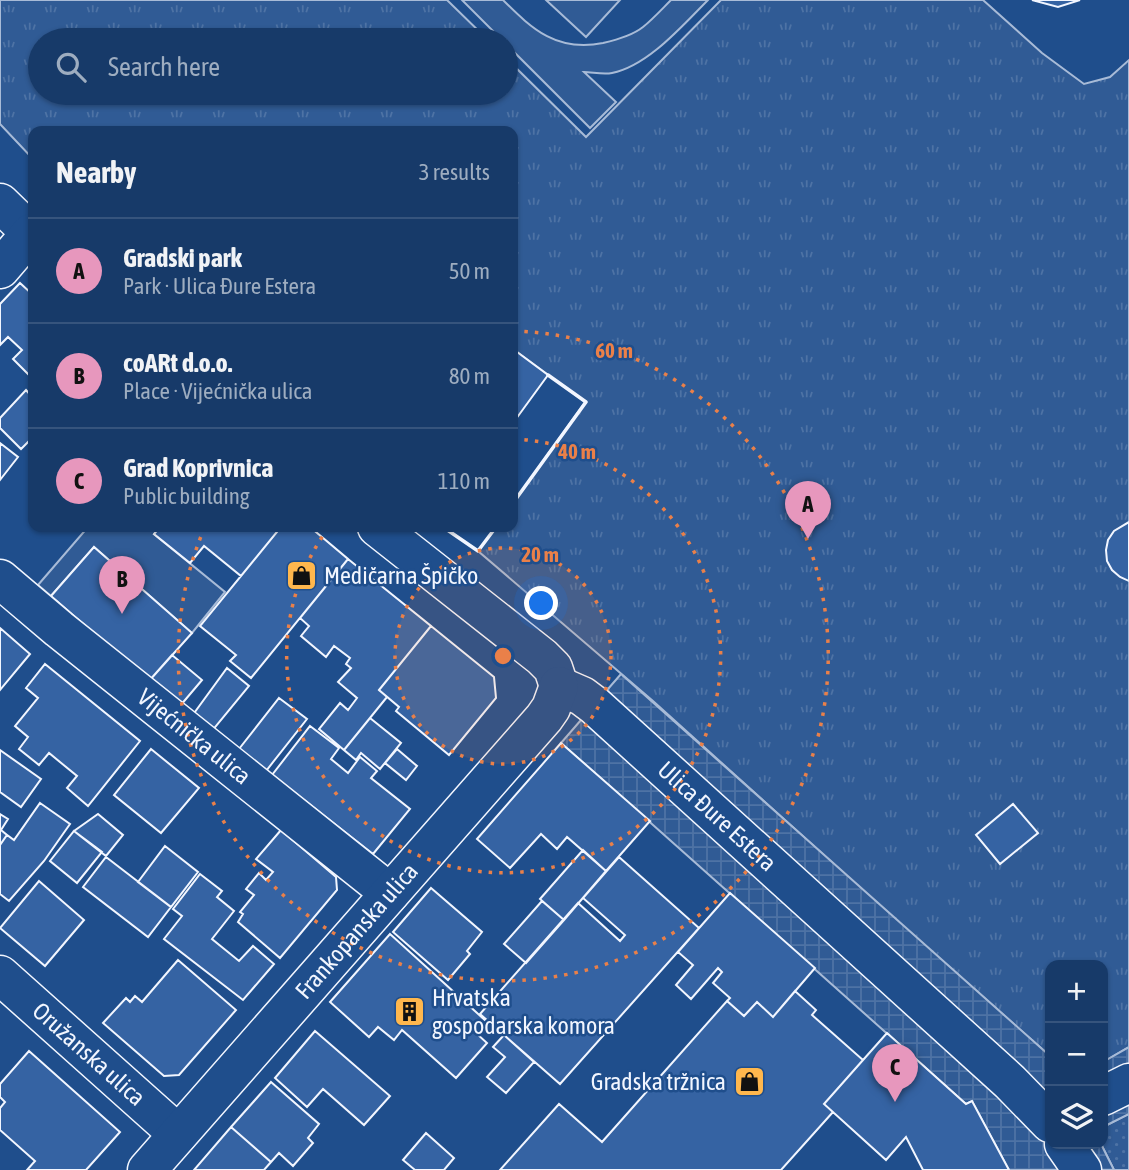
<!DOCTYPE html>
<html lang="en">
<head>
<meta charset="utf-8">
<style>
  body { margin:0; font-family:"Asap Condensed",sans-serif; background:#244571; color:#f1f3f6 }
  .controls { position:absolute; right:21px; bottom:21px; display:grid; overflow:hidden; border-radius:14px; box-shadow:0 2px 5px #0004 }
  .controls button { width:63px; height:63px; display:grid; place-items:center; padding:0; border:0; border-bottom:2px solid #36547d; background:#173a69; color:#f1f3f6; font:35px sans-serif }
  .you { position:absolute; left:542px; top:604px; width:24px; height:24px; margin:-18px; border:5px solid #fff; border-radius:50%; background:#1a73e8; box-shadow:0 0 0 10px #1a73e833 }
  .badge { display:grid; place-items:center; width:46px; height:46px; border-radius:50%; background:#e797bd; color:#111; font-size:23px; font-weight:700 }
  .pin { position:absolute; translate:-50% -58px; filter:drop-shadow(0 2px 4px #0008) }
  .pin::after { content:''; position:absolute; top:37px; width:24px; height:21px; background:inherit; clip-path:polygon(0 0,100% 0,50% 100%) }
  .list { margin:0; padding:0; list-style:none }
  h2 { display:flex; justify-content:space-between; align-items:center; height:91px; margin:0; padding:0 28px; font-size:30px }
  h2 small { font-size:23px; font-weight:400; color:#9eadc0 }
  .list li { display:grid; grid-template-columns:46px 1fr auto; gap:21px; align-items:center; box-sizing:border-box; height:105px; padding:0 28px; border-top:2px solid #36547d }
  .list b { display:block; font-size:26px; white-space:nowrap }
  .list p { margin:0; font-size:23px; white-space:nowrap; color:#9eadc0 }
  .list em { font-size:23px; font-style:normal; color:#9eadc0 }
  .icon { flex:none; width:38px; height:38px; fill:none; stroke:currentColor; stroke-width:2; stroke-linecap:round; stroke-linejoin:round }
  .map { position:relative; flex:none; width:1129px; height:1170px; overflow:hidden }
  .search { position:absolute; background:#173a69; box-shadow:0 2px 5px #0004; left:28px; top:28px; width:490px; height:77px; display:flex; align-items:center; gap:18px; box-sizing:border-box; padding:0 24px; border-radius:38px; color:#9eadc0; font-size:26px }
  .panel { position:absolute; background:#173a69; box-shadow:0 2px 5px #0004; left:28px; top:126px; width:490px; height:406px; border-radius:14px }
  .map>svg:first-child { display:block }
</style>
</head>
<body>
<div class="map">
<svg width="1129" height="1170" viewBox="0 0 1129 1170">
  <defs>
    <pattern id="grass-dots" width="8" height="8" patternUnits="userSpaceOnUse" patternTransform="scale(1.75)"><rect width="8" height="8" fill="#305b95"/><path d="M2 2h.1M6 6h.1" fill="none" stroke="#4e73a5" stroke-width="1.8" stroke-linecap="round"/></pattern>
    <pattern id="park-tufts" width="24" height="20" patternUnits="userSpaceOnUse" patternTransform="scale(1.75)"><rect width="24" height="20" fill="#305b95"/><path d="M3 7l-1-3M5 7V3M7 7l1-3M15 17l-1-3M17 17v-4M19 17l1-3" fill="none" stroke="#4e73a5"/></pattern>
    <pattern id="plaza-grid" width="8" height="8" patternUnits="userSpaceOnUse" patternTransform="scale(1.75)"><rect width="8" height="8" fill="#305b95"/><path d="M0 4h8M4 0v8" fill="none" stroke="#4e73a5"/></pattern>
  </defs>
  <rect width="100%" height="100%" fill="#1f4e8c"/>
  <path fill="url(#grass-dots)" stroke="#a8bbd7" stroke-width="2" d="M1129 1114V1170H1114L1101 1144 1103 1127Z"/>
  <path fill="url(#park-tufts)" stroke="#a8bbd7" stroke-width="2" d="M0 0H447L488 40H40V93H506V58L586 137 721 0H983L1042 53 1084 84 1110 77 1129 60V1047L1103 1062V965H1050V1056L888 913 653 701 478 551 496 527H513V503L585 402 513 349V131H33V159L0 124Z"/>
  <path fill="#305b95" stroke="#a8bbd7" stroke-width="2" d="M462 0H503C533 30 557 52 603 43 616 40 633 35 643 27 653 19 662 9 671 0H708C683 25 648 66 612 73 603 75 592 72 584 72L616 102 590 128 506 44V40H502Z
    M546 0H620L586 37Z
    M88 527H160L154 534 225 592 192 633 94 547 51 596 38 585Z"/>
  <path fill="url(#plaza-grid)" stroke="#a8bbd7" stroke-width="2" d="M621 674 1050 1056V1144H1101L1114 1170H1009L972 1101 966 1104 561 743Z
    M1129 1047V1114L1103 1127V1062Z"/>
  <path fill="#3563a3" stroke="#f2f6ff" stroke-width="2" d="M1032 0H1080L1058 7Z
    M20 283 33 295V379L13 359 22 350 8 337 0 345V304Z
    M513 349 548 375 513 423Z
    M26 390 33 398V437L21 449 0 428V418Z
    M0 443 18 457 0 480Z
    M1129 522V581L1120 577 1112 570 1107 561 1106 550 1108 540 1114 531Z
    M160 527H281L241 576 204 546 190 563 154 534Z
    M281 527H310L348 559 251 678 230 661 236 655 200 626Z
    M94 547 192 633 149 681 51 596Z
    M348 559 431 626 379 690 387 697 344 750 319 729 340 703 348 710 357 698 338 682 351 668 346 664 350 658 334 646 326 657 301 636 309 626 300 618Z
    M431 626 494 677 496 698 449 755 396 711 399 707 379 690Z
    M0 628 30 654 0 690Z
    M172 655 202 680 180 706 149 681Z
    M45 664 140 741 88 806 67 788 77 776 49 753 39 765 19 749 28 737 15 726 38 698 26 688Z
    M227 668 249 686 212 731 192 716Z
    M279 698 307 719 266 771 239 749Z
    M370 718 401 743 380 769 361 753 356 760 344 750Z
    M310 726 339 748 331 759 348 773 360 757 377 771 371 778 410 809 373 854 272 775Z
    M561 743 650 821 606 871 567 837 557 849 541 834 510 868 477 839Z
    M151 749 199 788 161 833 114 795Z
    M397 749 417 766 406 780 385 763Z
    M0 750 41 779 21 807 0 792Z
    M40 803 70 824 44 861 9 901 0 894V845L7 835 14 840Z
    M1013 804 1038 833 1000 864 976 835Z
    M0 814 8 819 1 830 7 835 0 845Z
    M98 814 123 835 106 856 74 831Z
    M281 830 336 877 337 890 280 958 238 922 243 914 240 912 254 895 246 889 259 873 266 880 273 872 256 859Z
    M74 831 102 852 77 883 50 861Z
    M165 846 198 872 171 907 138 882Z
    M583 850 606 871 564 920 540 899Z
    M106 857 171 907 148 937 83 887Z
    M619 857 699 928 560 1084 480 1014 578 903 620 941 625 935 583 898Z
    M200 874 222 891 217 897 234 911 212 939 239 961 253 946 274 964 243 1000 164 939 182 916 173 909Z
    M39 881 84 920 45 966 0 928Z
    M431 888 482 932 467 951 470 954 448 980 393 932Z
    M730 893 815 968 773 1017 757 1002 744 1016 727 1001 730 998 713 983 722 972 718 968 691 999 676 985 693 965 678 952Z
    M542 901 564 920 526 963 504 944Z
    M390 934 487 1022 477 1034 487 1043 456 1078 402 1030 394 1040 378 1027 369 1037 330 1002Z
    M178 960 236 1010 179 1075 164 1076 103 1023 126 998 130 1002 135 996 142 1002Z
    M795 991 816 1010 812 1015 863 1060 824 1104 833 1112 781 1170H500L559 1104 602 1142 727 1001 744 1016 757 1002 773 1017Z
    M315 1031 390 1096 364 1125 323 1089 307 1107 275 1078Z
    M887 1033 966 1104 972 1101 1009 1170H923L906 1137 886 1160 824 1104Z
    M504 1035 534 1062 506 1093 487 1077 505 1057 493 1047Z
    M29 1051 120 1132 86 1170H27L35 1161 0 1130V1108L5 1102 0 1097V1084Z
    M271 1082 319 1124 308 1138 313 1143 293 1166 279 1153 271 1162 231 1127Z
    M231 1127 271 1162 264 1170H194Z
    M426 1133 454 1158 444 1170H415L403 1160Z"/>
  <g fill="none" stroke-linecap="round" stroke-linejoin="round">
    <defs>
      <g id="minor">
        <path d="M0 203 33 235"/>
        <path d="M0 269 31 233"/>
        <path d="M377 527 542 657 553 668 559 686"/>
        <path id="s1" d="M0 579 59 629 390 893"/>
        <path id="s2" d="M559 686 582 696 594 705 1010 1082 1050 1123"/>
        <path id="s3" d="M0 975 178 1134"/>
        <path d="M1103 1096 1129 1083"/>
        <path d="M1064 1144 1082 1170"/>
        <path id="s4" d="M147 1170 544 718 551 708 559 686"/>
      </g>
    </defs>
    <use href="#minor" stroke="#f2f6ff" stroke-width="41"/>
    <use href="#minor" stroke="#1f4e8c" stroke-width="38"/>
    <path stroke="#f2f6ff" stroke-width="3.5" d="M513 503 586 402 548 375
      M443 527 478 551 496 527"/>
  </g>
  <circle cx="503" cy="656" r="108" fill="#ea8049" fill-opacity=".12"/>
  <g fill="none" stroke="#ea8049" stroke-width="3.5" stroke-dasharray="3.5 7">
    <circle cx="503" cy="656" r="108"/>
    <path d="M514 439A217 217 0 1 1 329 527"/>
    <path d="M514 331A325 325 0 1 1 204 529"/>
  </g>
  <defs>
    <symbol id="shop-square" viewBox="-11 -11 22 22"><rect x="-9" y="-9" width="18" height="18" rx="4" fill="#ffb74d" stroke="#1f4e8c"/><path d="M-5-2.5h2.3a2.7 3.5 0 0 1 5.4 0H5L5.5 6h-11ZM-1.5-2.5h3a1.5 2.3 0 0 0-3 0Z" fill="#111"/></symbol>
    <symbol id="building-square" viewBox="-11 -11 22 22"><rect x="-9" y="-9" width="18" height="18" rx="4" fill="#ffb74d" stroke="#1f4e8c"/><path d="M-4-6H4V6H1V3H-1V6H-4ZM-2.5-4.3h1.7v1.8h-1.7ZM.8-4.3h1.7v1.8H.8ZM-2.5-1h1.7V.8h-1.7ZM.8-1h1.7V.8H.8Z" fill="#111"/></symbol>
  </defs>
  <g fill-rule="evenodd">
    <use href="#shop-square" x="284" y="558" width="35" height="35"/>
    <use href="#building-square" x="392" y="994" width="35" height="35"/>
    <use href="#shop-square" x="732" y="1064" width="35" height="35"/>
  </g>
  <g text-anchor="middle" stroke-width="5" stroke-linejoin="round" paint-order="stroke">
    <g font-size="24" fill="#f2f6ff" stroke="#1f4e8c" text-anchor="start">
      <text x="324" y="584">Medičarna Špičko</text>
      <text x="432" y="1006">Hrvatska<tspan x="432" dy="28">gospodarska komora</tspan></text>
      <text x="726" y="1090" text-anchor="end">Gradska tržnica</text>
    </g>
    <g font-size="24" fill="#f2f6ff" stroke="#1f4e8c">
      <text dy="8" stroke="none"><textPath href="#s1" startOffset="250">Vijećnička ulica</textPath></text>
      <text dy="8" stroke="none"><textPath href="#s2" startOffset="206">Ulica Đure Estera</textPath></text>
      <text dy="8" stroke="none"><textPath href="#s4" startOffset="318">Frankopanska ulica</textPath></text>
      <text dy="8" stroke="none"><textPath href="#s3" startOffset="119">Oružanska ulica</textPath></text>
    </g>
  </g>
  <circle cx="503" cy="656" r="10" fill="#ea8049" stroke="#1f4e8c" stroke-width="3.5"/>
  <g font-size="21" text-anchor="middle" font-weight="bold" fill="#ea8049" stroke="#1f4e8c" stroke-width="5" stroke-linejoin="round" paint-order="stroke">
    <text x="614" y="358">60 m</text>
    <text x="577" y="459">40 m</text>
    <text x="540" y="562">20 m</text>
  </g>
</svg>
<div class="controls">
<button>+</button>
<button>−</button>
<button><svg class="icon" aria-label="layers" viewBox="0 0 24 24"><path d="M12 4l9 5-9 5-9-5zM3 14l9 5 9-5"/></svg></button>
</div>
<div class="you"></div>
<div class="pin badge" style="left:808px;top:539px">A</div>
<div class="pin badge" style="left:122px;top:614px">B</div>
<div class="pin badge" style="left:895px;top:1102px">C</div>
<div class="search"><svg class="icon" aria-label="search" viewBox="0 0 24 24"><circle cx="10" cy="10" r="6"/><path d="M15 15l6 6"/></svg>Search here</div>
<section class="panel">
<h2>Nearby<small>3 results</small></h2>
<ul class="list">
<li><span class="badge">A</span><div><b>Gradski park</b><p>Park · Ulica Đure Estera</p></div><em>50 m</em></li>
<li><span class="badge">B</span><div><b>coARt d.o.o.</b><p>Place · Vijećnička ulica</p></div><em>80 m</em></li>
<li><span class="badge">C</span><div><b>Grad Koprivnica</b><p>Public building</p></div><em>110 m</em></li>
</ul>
</section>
</div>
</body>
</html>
